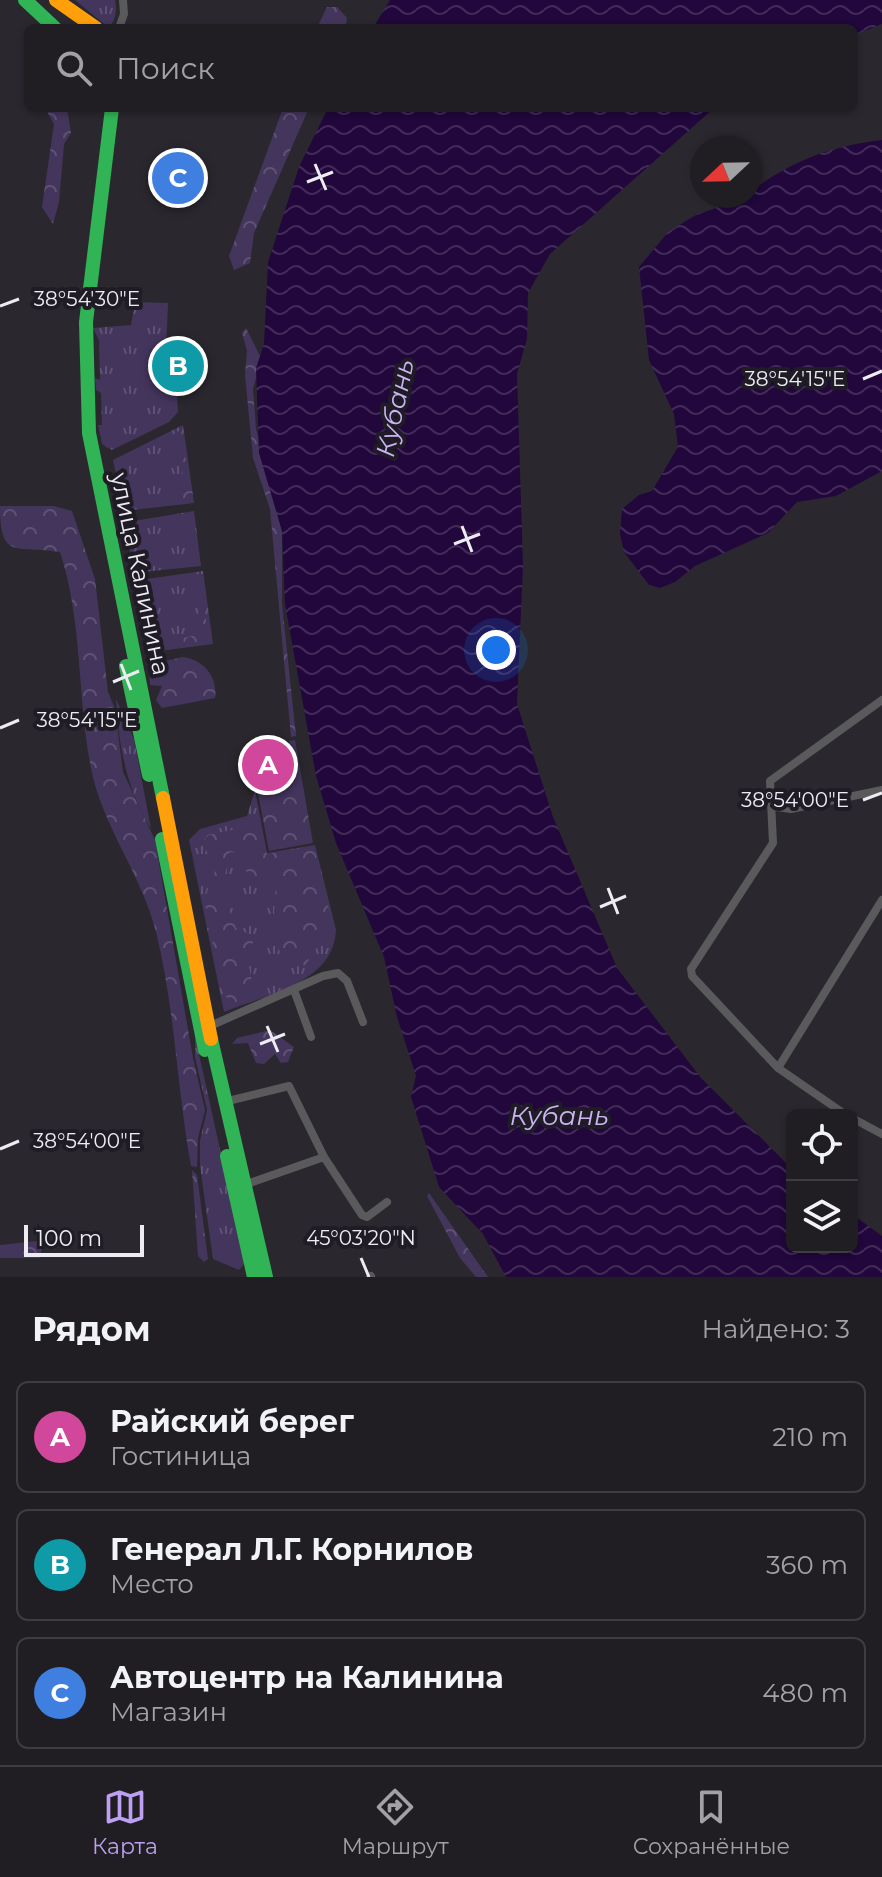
<!DOCTYPE html>
<html lang="ru">
<head>
<meta charset="utf-8">
<style>
  body { margin:0; font-family:Montserrat,sans-serif; background:#28272a; color:#f1f3f6 }
  .controls { position:absolute; right:24px; bottom:24px; display:grid; overflow:hidden; border-radius:12px; box-shadow:0 2px 6px #0004 }
  .controls button { width:72px; height:72px; display:grid; place-items:center; padding:0; border:0; border-bottom:2px solid #3d3c40; background:#201e22; color:#f1f3f6; font:40px sans-serif }
  .compass { position:absolute; left:690px; top:136px; width:72px; height:72px; border-radius:50%; background:#201e22; box-shadow:0 2px 6px #0004; rotate:248deg }
  .scale { position:absolute; left:24px; bottom:20px; width:120px; box-sizing:border-box; padding-left:8px; border:4px solid #eeecf3; border-top:0; font-size:22px; line-height:28px; white-space:nowrap; color:#eeecf3; -webkit-text-stroke:6px #201c26; paint-order:stroke }
  .you { position:absolute; left:496px; top:650px; width:28px; height:28px; margin:-20px; border:6px solid #fff; border-radius:50%; background:#1a73e8; box-shadow:0 0 0 12px #1a73e833 }
  .badge { display:grid; place-items:center; width:52px; height:52px; border-radius:50%; background:#bca0f2; color:#fff; font-size:26px; font-weight:700 }
  .pin { position:absolute; translate:-50% -50%; border:4px solid #fff; box-shadow:0 2px 8px #0006 }
  .list { margin:0; padding:0; list-style:none }
  h2 { display:flex; justify-content:space-between; align-items:center; height:104px; margin:0; padding:0 32px; font-size:34px }
  h2 small { font-size:26px; font-weight:400; color:#a2a2a5 }
  .list li { display:grid; grid-template-columns:52px 1fr auto; gap:24px; align-items:center; box-sizing:border-box; height:112px; margin:0 16px 16px; padding:0 16px; border:2px solid #3d3c40; border-radius:12px }
  .list b { display:block; font-size:30px; white-space:nowrap }
  .list p { margin:0; font-size:26px; white-space:nowrap; color:#a2a2a5 }
  .list em { font-size:26px; font-style:normal; color:#a2a2a5 }
  .icon { flex:none; width:44px; height:44px; fill:none; stroke:currentColor; stroke-width:2; stroke-linecap:round; stroke-linejoin:round }
  .map { position:relative; flex:none; width:882px; height:1277px; overflow:hidden }
  .search { position:absolute; background:#201e22; box-shadow:0 2px 6px #0004; left:24px; right:24px; top:24px; height:88px; display:flex; align-items:center; gap:20px; box-sizing:border-box; padding:0 28px; border-radius:12px; color:#a2a2a5; font-size:30px }
  .sheet { height:488px; background:#201e22 }
  nav { display:flex; justify-content:space-around; align-items:center; box-sizing:border-box; height:112px; border-top:2px solid #3d3c40; background:#201e22; font-size:22px; color:#a2a2a5 }
  nav a { display:grid; justify-items:center; gap:4px }
  nav .on { color:#bca0f2 }
  .map>svg:first-child { display:block }
</style>
</head>
<body>
<div class="map">
<svg width="882" height="1277" viewBox="0 0 882 1277">
  <defs>
    <pattern id="grass-tufts" width="24" height="20" patternUnits="userSpaceOnUse" patternTransform="scale(2)"><rect width="24" height="20" fill="#44355d"/><path d="M3 7l-1-3M5 7V3M7 7l1-3M15 17l-1-3M17 17v-4M19 17l1-3" fill="none" stroke="#5f5275"/></pattern>
    <pattern id="forest-crowns" width="20" height="18" patternUnits="userSpaceOnUse" patternTransform="scale(2)"><rect width="20" height="18" fill="#44355d"/><path d="M2 6a3 3 0 1 1 6 0M12 15a3 3 0 1 1 6 0" fill="none" stroke="#5f5275"/></pattern>
    <pattern id="water-waves" width="16" height="10" patternUnits="userSpaceOnUse" patternTransform="scale(2)"><rect width="16" height="10" fill="#21073c"/><path d="M0 5q4-4 8 0t8 0" fill="none" stroke="#422b59"/></pattern>
  </defs>
  <rect width="100%" height="100%" fill="#2a282e"/>
  <path fill="url(#grass-tufts)" d="M75 0H115C117 10 116 19 109 28Z
    M135 302 168 303 166 352 188 354 176 379 178 412 169 422 112 450 102 444 98 425H102L101 393 96 390 95 378 100 380 99 340 93 328 131 325Z
    M183 425 194 503 124 511 113 460Z
    M194 511 201 566 142 572 134 567 126 529 128 522Z
    M203 571 213 644 152 652 143 599 137 592 140 580Z
    M116 699 134 739 151 829C126 787 119 747 116 699Z
    M255 790 267 853 315 845 336 930C334 983 265 995 224 1012L189 840 200 829 247 816Z
    M195 1036 245 1263 239 1270 213 1259 200 1166V1141L207 1110 195 1057Z"/>
  <path fill="url(#forest-crowns)" d="M327 7H337L347 18 345 28H317Z
    M45 108H67L71 133 64 144 59 202 53 224 42 207 54 124Z
    M283 108H309L254 233 250 263 234 270 229 256Z
    M246 328 261 358 253 389 256 429 282 531V604L296 736 291 737 270 509 253 458 245 375 247 351 242 333Z
    M180 431 193 495 192 501 186 502 182 499 183 478 175 432Z
    M0 506H54L72 511 95 579 108 692 115 709 123 772 155 840 193 1058 205 1110 198 1138 197 1167 191 1166C177 1089 175 1009 156 932 142 875 102 826 91 768 77 697 83 622 60 552 16 545 0 561 0 506Z
    M192 575 200 579 209 640 186 646 182 638 198 635C198 617 201 595 188 579Z
    M183 657C204 660 218 677 215 698L162 708 156 700 162 686 150 685 149 669 157 663Z
    M295 740 313 843 269 851 257 788 295 781 289 741Z
    M251 821 259 827 267 854 314 846C317 864 332 905 329 922 325 939 314 950 306 965L287 968 277 945 281 927 274 913 276 882 268 884 244 870 242 854 230 852 222 891 236 928 249 934 253 942 249 965 252 983 247 996 239 1002H230L222 991 204 900 215 871 203 842 207 835 237 829Z
    M270 1030 294 1047 288 1062 281 1063 275 1054 264 1064 256 1063 248 1043 232 1044 237 1038Z
    M192 1170 197 1175 208 1259 204 1262 198 1256Z
    M429 1193 488 1277H476L460 1258 427 1196Z
    M37 1241 42 1247 40 1258H0V1245Z"/>
  <path fill="url(#water-waves)" d="M390 0H882V24L854 35V28H373Z
    M328 108H714L550 254 528 293 527 339 517 374 523 566 517 704 553 817 617 968 701 1078 792 1169V1247H852V1214L882 1236V1277H506L483 1234 439 1187 411 1097 416 1076 397 1017 384 957 336 843 316 776 285 604 282 531 259 453 256 368 264 344 268 262 299 167Z
    M882 140V471L836 496 797 502 768 533 695 566 675 582 660 588 649 585 624 552 620 534 622 509 639 495 652 491 678 447 674 414 649 360 639 267 669 231 696 215 750 196V192C791 161 831 146 882 140Z"/>
  <g fill="none" stroke-linecap="round" stroke-linejoin="round">
    <path stroke="#5a5a5c" stroke-width="8" d="M119 28 124 14 123 0
      M882 700 770 781 773 843 691 969 692 976 778 1068 882 900
      M769 799 777 807 791 809 882 790
      M294 990 311 1037
      M210 1026 323 976 338 973 347 981 363 1022
      M778 1068 846 1115
      M224 1102 289 1086 324 1157 362 1215 367 1217 387 1202
      M852 1118 882 1134
      M244 1185 324 1157
      M370 1277 371 1276"/>
    <path stroke="#30b455" stroke-width="14" d="M25 0 55 28
      M112 108 86 322 89 433 163 798
      M126 666 149 775
      M162 839 205 1050
      M211 1039 266 1277
      M227 1156 254 1277"/>
    <path stroke="#ff9f0a" stroke-width="14" d="M56 0 96 28
      M163 798 211 1039"/>
  </g>
  <path fill="none" stroke="#eeecf3" stroke-width="3" d="M315 164 326 190M307 182 333 172M0 306 19 299M863 379 882 371M462 526 472 552M454 544 480 534M121 664 131 690M113 682 139 671M0 728 19 720M863 800 882 793M608 888 618 914M600 907 626 896M267 1026 278 1052M260 1044 285 1034M0 1149 19 1141M361 1258 369 1277"/>
  <g text-anchor="middle" stroke-width="8" stroke-linejoin="round" paint-order="stroke">
    <g font-size="24" fill="#eeecf3" stroke="#201c26">
      <text transform="translate(140 574) rotate(78)" y="8">улица Калинина</text>
    </g>
    <g font-size="26" font-style="italic" fill="#cab4f5" stroke="#201c26">
      <text transform="translate(395 408) rotate(-78)" y="9">Кубань</text>
      <text x="559" y="1125">Кубань</text>
    </g>
  </g>
  <g font-size="20" text-anchor="middle" fill="#eeecf3" stroke="#201c26" stroke-width="8" stroke-linejoin="round" paint-order="stroke">
    <text x="87" y="306">38°54'30"E</text>
    <text x="795" y="386">38°54'15"E</text>
    <text x="87" y="727">38°54'15"E</text>
    <text x="795" y="807">38°54'00"E</text>
    <text x="87" y="1148">38°54'00"E</text>
    <text x="361" y="1245">45°03'20"N</text>
  </g>
</svg>
<div class="controls">
<button><svg class="icon" aria-label="locate" viewBox="0 0 24 24"><circle cx="12" cy="12" r="6"/><path d="M12 2v4M12 18v4M2 12h4M18 12h4"/></svg></button>
<button><svg class="icon" aria-label="layers" viewBox="0 0 24 24"><path d="M12 4l9 5-9 5-9-5zM3 14l9 5 9-5"/></svg></button>
</div>
<svg class="compass" viewBox="-18 -18 36 36"><path d="M0-13l5 13h-10z" fill="#e53935"/><path d="M0 13l5-13h-10z" fill="#a2a2a5"/></svg>
<div class="scale">100 m</div>
<div class="you"></div>
<div class="pin badge" style="left:268px;top:765px;background:#d1479c">A</div>
<div class="pin badge" style="left:178px;top:366px;background:#0f9aa8">B</div>
<div class="pin badge" style="left:178px;top:178px;background:#3f7fe0">C</div>
<div class="search"><svg class="icon" aria-label="search" viewBox="0 0 24 24"><circle cx="10" cy="10" r="6"/><path d="M15 15l6 6"/></svg>Поиск</div>
</div>
<section class="sheet">
<h2>Рядом<small>Найдено: 3</small></h2>
<ul class="list">
<li><span class="badge" style="background:#d1479c">A</span><div><b>Райский берег</b><p>Гостиница</p></div><em>210 m</em></li>
<li><span class="badge" style="background:#0f9aa8">B</span><div><b>Генерал Л.Г. Корнилов</b><p>Место</p></div><em>360 m</em></li>
<li><span class="badge" style="background:#3f7fe0">C</span><div><b>Автоцентр на Калинина</b><p>Магазин</p></div><em>480 m</em></li>
</ul>
</section>
<nav>
<a class="on"><svg class="icon" aria-label="map" viewBox="0 0 24 24"><path d="M3 6l6-2 6 2 6-2v14l-6 2-6-2-6 2zM9 4v14M15 6v14"/></svg>Карта</a>
<a><svg class="icon" aria-label="directions" viewBox="0 0 24 24"><path d="M12 3l9 9-9 9-9-9zM9 14v-3h6M13 9l2 2-2 2"/></svg>Маршрут</a>
<a><svg class="icon" aria-label="saved" viewBox="0 0 24 24"><path d="M7 4h10v16l-5-4-5 4z"/></svg>Сохранённые</a>
</nav>
</body>
</html>
